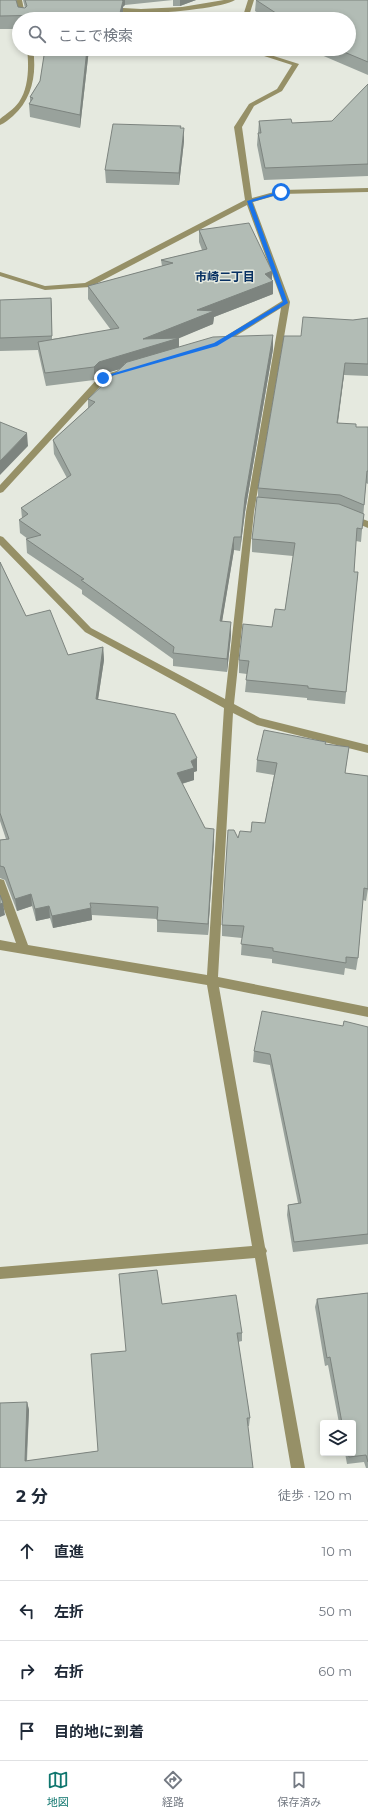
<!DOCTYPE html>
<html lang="ja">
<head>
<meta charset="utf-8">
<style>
  body { margin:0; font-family:Montserrat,"Noto Sans JP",sans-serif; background:#f2f2f3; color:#1f2937 }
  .controls { position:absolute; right:12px; bottom:12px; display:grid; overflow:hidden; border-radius:4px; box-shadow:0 2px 6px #0003 }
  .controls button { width:36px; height:36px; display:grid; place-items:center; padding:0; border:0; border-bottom:1px solid #e0e1e3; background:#fff; color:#1f2937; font:20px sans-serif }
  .stop { position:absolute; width:12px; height:12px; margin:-9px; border:3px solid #1a73e8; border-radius:50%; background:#fff }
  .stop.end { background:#1a73e8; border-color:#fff; box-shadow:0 1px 4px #0008 }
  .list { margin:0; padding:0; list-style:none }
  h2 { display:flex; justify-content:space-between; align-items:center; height:52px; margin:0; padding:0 16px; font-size:17px }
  h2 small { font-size:13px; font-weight:400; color:#747a83 }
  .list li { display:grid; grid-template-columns:26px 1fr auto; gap:12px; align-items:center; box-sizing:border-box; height:60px; padding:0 16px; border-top:1px solid #e0e1e3 }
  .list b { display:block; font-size:15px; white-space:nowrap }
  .list em { font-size:13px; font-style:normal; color:#747a83 }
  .icon { flex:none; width:22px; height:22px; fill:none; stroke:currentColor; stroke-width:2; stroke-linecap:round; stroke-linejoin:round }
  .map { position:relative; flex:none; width:368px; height:1468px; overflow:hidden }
  .search { position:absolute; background:#fff; box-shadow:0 2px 6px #0003; left:12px; right:12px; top:12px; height:44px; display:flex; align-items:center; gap:10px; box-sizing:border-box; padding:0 14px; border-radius:22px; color:#747a83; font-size:15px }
  .sheet { height:292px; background:#fff }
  nav { display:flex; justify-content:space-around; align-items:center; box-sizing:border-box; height:56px; border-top:1px solid #e0e1e3; background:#fff; font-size:11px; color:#747a83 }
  nav a { display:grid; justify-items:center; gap:2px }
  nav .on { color:#0f766e }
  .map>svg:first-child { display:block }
</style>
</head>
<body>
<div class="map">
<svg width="368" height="1468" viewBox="0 0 368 1468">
  <rect width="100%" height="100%" fill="#e5e9df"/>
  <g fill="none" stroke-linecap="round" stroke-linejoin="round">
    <path fill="#969067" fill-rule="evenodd" d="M16 0H22L26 19H20Z
      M102 0H110L123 8 141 9 182 7 224 0H235C222 9 136 17 120 11 114 9 106 4 102 0Z
      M248 0H254L248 19H242Z
      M27 49H33C37 74 32 99 13 116 9 119 5 123 0 125V119C6 114 14 109 19 102 29 88 29 65 27 49Z
      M242 49H252L299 64 282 91 254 106 242 127 252 198 281 190 368 188V192L281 194 253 202 290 302 254 512 234 704 260 718 368 745V753L257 725 233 713 218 977 368 1007V1017L219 987 265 1247 267 1251 266 1253 305 1468H291L255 1258 0 1279V1267L252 1246 207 985 0 950V940L16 943 0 898V879L4 880 5 883 28 945 207 975 224 708 85 632 0 545V536L3 537 91 628 225 699 246 512 281 308 220 346H217L213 344 282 301 247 205 90 287 45 290 0 276V272L45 286 85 283 245 200 234 127 249 104 277 89 292 65Z
      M126 368 130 371 129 373 106 380 3 492 0 493V485L100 376Z
      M352 515 368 521V528L349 520 348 518 349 516Z"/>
  </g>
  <path fill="#99a29c" d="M0 0 18 7 25 8 23 0H196L180 6H173V0L125 5 123 6V13L122 19H19V29H0Z
    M256 0H368V75L319 54 312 49H349V19H267L255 11Z
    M44 49H89L80 128 30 117 29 104 30 102V97L40 81 45 51H44Z
    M368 84V176L264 180 257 145 259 121 292 123 332 121Z
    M184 141 179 185 106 183 105 170Z
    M199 230 272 271V280L273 281V294L214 317 213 324 178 338H179V347L273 335V349L245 512 240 551 234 550 222 621 231 635 227 672 173 666V659L82 594V590L27 553 26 539H28L20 533 19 520 22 518 21 508 67 478 54 454 53 440 88 408V399L121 368 100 375 94 380 46 386 39 355 38 350 0 351V300L51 298 52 311V339L111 330 88 299V286L162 266 161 260 202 250 199 242Z
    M368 318V376L344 375 338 423 356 427H368V484L366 483 361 542 356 541 354 572H358L345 704 307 700V698L245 692 247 674 239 673V660L272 627 285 610 293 556 252 552V539L258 497V488L301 336 353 320Z
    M0 562 26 616 68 655 103 647 104 660 98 700 197 771 194 772V780L182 784 205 828 214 841 208 935 157 932V919L92 915V920L53 928 50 918 36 921 32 906 17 911 5 880 0 878V840L6 839 0 821Z
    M326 744 349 747 345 773 368 776V889L366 901 363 900 358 958 356 970 345 968 344 975 272 963V959L241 955 242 938 222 936V925L238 838 251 832 265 823 274 775 256 772 257 760Z
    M343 1026 368 1027V1244L293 1252 287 1215 288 1205 298 1203 270 1065 253 1062 254 1051Z
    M368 1293V1468H366L364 1462 347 1464 345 1453H353V1423H339L328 1365 325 1366 315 1307 317 1299Z
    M162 1304 242 1333V1341L238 1342 250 1418 249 1426 0 1468 27 1402 29 1410 27 1461 98 1451 126 1351Z"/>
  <path fill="#7d847f" d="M123 0H125V5L123 7Z
    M180 0H196L180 6Z
    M123 1V13L122 19H102Z
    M87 49H89L80 128V115Z
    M184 128V141L179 185V173Z
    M272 271V281H273V294L214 317 213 324 175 340 179 338V351L124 363V368L100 375 94 380V367L99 362 143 339 265 274Z
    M51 298 52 311V349V336Z
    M273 335V349L245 512 240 551 241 537 245 498Z
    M345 363 344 375 336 435 337 423Z
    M27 433 28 446 0 475V461Z
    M234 537V550L220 634V621Z
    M231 622V635L227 672V659Z
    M103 647 104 660 96 712V699Z
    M197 758V771L194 772V780L177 785V773L191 761Z
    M214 829V841L208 935V924Z
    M31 894 32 906 17 911 15 899Z
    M3 903 5 915 0 917V904Z
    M49 906 50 918 36 921 35 909Z
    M91 908 92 920 53 928 52 916Z
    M27 1402 29 1410 26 1468 25 1461Z"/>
  <path fill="#b2bcb5" stroke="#7d847f" d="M0 0H16L18 7 25 8 27 6 25 0H122L123 1 120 13 102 19H50L52 15 0 16Z
    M256 0H368V62L337 49H349V19H285Z
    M45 49H87L80 115 29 104 33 98 30 97 40 81Z
    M368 84V164L265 168 258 133H261L259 121 291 119 292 123 332 121Z
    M113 124 181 126 180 128H184L179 173 105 170Z
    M249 223 272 271 265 274 273 281 197 310 214 311 143 339 179 338 99 362 94 367 45 373 38 342 119 328 88 286 173 263 161 260 207 249 199 230Z
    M51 298 52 336 0 338V300Z
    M303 317 353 320 368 318V364L345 363 337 423 356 424V427H368V471H367L364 505 340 495 258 488 284 336H301Z
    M273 335 245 498 241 537H234L220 621 231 622 227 659 173 653 174 647 81 580 84 579 26 539 41 535 19 520 28 514 21 508 71 475 53 440 95 402 88 399 127 362 124 363 213 337Z
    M0 422 27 433 0 461Z
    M257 497 339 504 364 514 362 529 357 528 354 572H358L346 692 308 688V686L246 680 249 661 239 660 243 624 272 627 275 609 285 610 295 543 252 539Z
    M0 562 26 616 50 610 68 655 103 647 96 699 175 714 197 758 191 761 194 768 177 773 205 828 214 829 208 924 157 920 158 907 90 903 91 908 52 916 49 906 35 909 31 894 15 899 4 867 0 866V840L9 839 0 813Z
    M264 730 326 742 325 744 349 747 345 773 368 776V889L364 888 358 958 346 957V963L273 951V948L241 944 244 926 222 925 228 830H234L238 838 240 831 251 832 252 822 265 823 277 763 257 760Z
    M0 895 3 903 0 904Z
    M262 1011 343 1026 344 1021 368 1027V1234L294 1242 288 1205 301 1203 270 1054 254 1051Z
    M157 1270 162 1304 236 1295 242 1333H237L250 1418H247L253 1468H0V1403L27 1402 25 1461 98 1451 91 1354 126 1351 119 1274Z
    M368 1293V1462L366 1455 349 1457 348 1453H353V1423H342L330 1357 327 1358 317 1299Z"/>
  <path fill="#1a73e8" d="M281 191 283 193 252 202 288 303 217 346 101 379V377L214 343 283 302 247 201Z"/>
  <g text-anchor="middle" stroke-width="3" stroke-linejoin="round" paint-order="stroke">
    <g font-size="12" font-weight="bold" fill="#073062" stroke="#e5e9df">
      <text x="225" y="281">市崎二丁目</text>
    </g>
  </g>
</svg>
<div class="controls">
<button><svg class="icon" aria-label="layers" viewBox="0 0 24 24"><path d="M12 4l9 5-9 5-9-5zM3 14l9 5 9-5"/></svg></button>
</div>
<div class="stop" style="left:281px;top:192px"></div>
<div class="stop end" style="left:103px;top:378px"></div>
<div class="search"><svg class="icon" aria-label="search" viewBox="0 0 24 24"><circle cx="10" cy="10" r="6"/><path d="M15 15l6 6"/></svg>ここで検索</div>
</div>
<section class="sheet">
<h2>2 分<small>徒歩 · 120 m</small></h2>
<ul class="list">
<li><svg class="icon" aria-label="ahead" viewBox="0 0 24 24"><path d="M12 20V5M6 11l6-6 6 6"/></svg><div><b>直進</b></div><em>10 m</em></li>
<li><svg class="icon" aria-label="left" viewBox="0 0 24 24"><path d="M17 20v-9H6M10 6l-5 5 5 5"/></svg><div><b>左折</b></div><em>50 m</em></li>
<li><svg class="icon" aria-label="right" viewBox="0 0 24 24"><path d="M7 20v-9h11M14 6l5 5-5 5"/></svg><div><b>右折</b></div><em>60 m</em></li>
<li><svg class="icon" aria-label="arrive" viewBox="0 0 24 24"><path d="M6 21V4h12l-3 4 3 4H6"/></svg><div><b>目的地に到着</b></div></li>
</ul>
</section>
<nav>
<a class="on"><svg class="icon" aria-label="map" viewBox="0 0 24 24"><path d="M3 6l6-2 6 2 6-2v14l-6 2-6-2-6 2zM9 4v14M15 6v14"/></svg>地図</a>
<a><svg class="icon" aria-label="directions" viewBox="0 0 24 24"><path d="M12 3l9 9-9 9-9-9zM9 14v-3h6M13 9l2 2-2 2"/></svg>経路</a>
<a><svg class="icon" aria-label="saved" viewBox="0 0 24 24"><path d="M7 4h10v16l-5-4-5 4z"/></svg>保存済み</a>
</nav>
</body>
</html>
